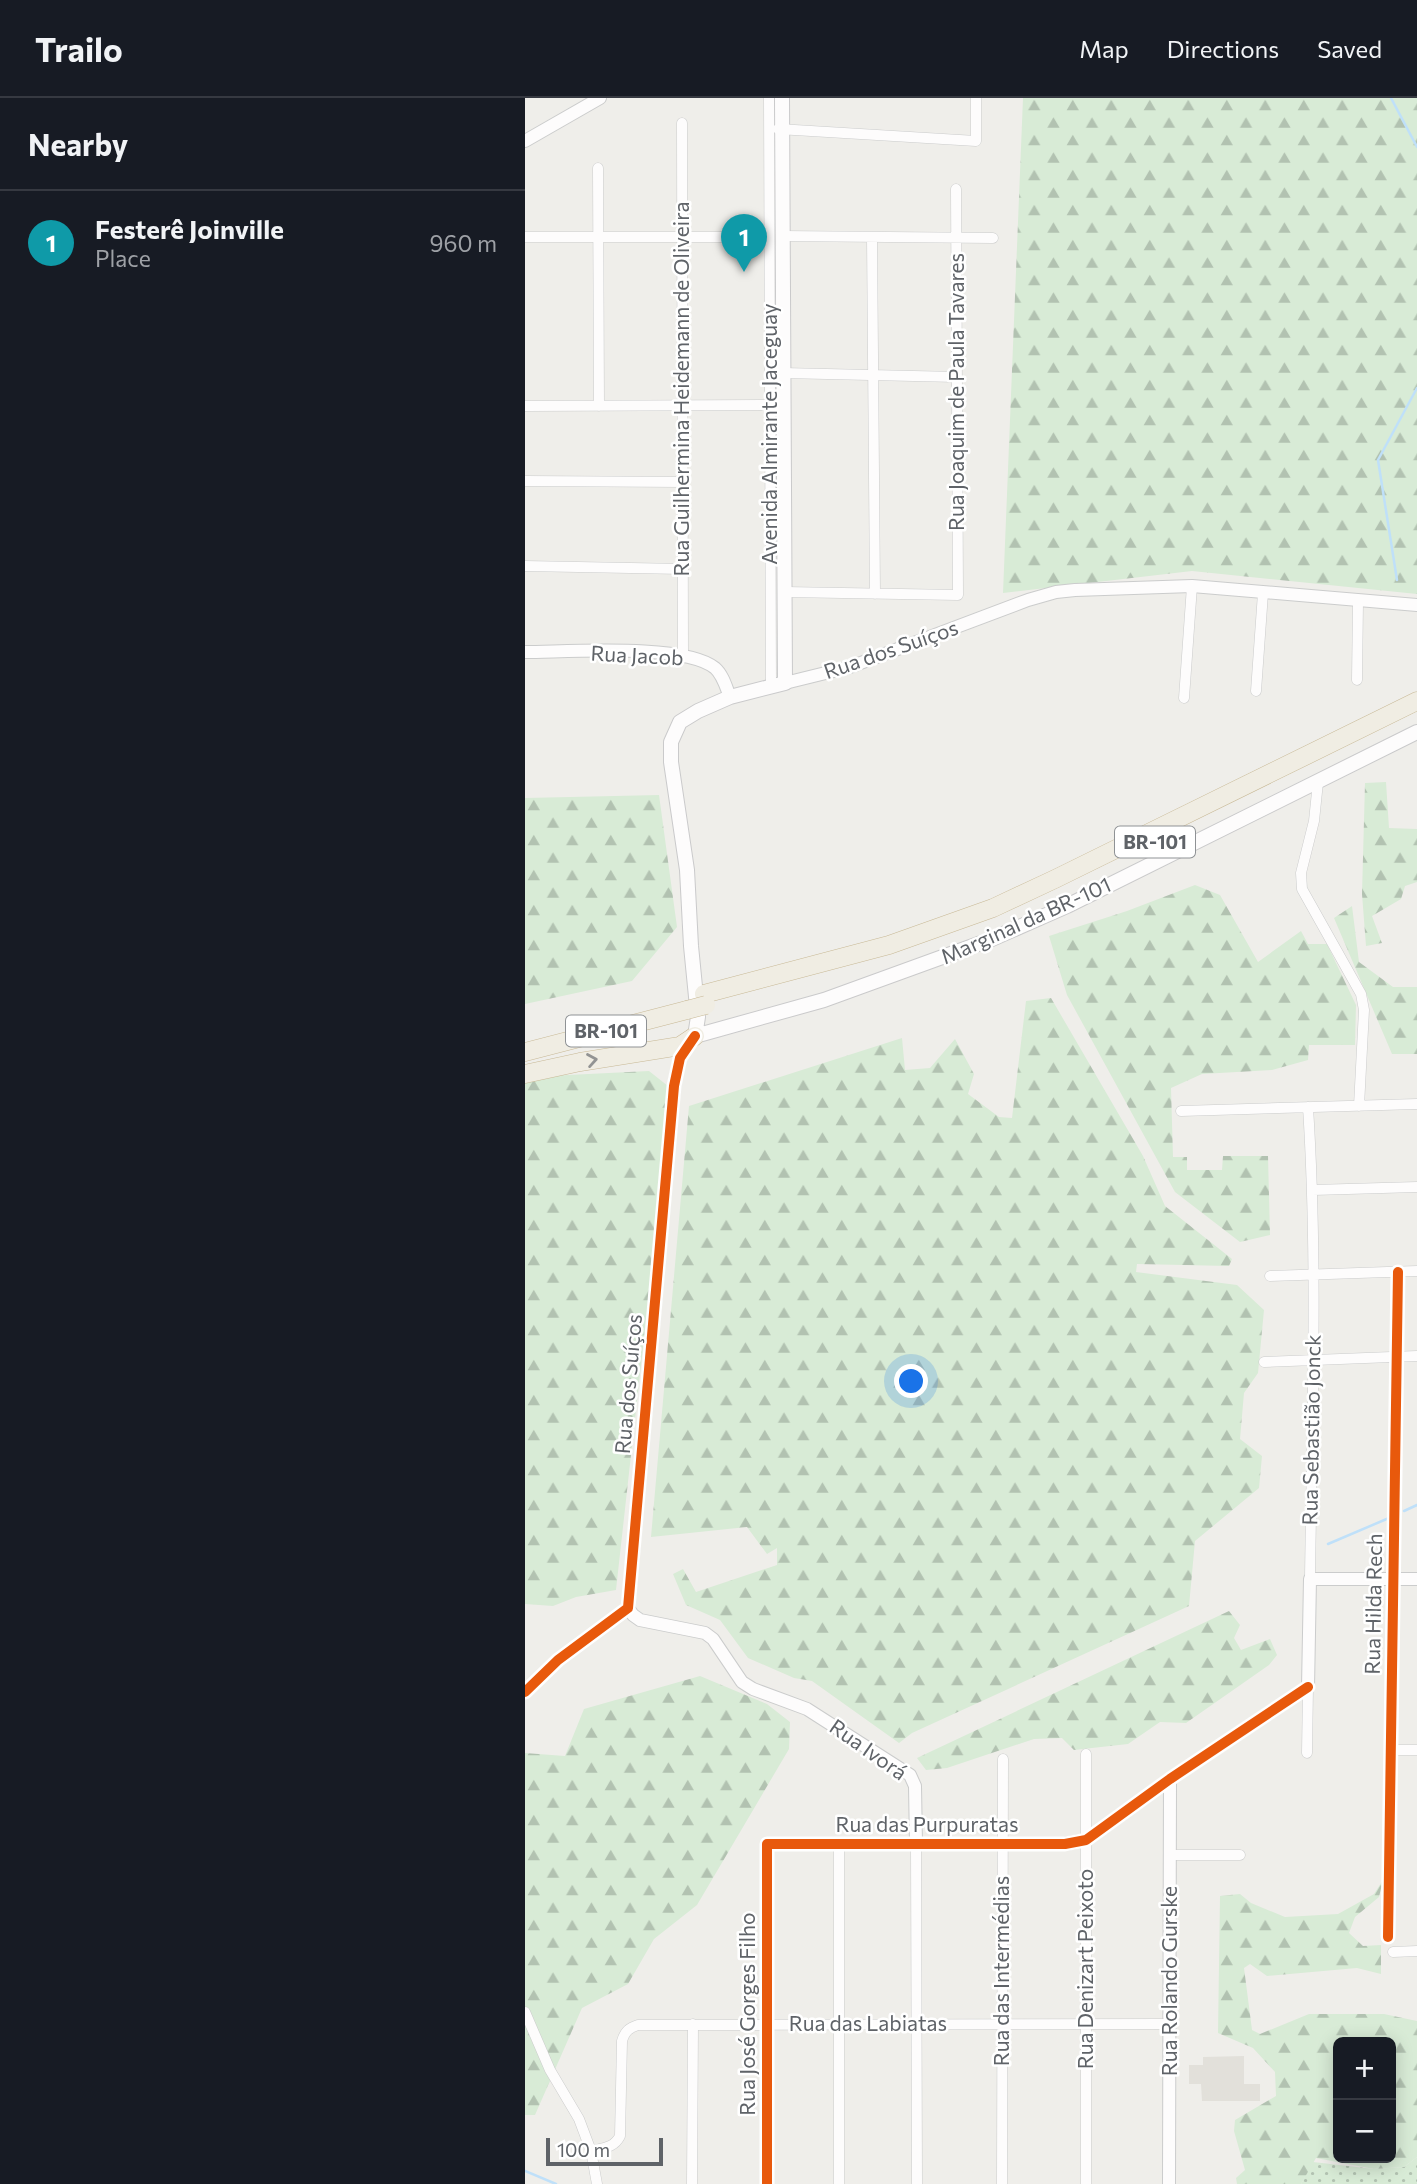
<!DOCTYPE html>
<html lang="en">
<head>
<meta charset="utf-8">
<style>
  body { margin:0; font-family:Commissioner,sans-serif; background:#20242c; color:#f1f3f6 }
  .controls { position:absolute; right:21px; bottom:21px; display:grid; overflow:hidden; border-radius:10px; box-shadow:0 4px 18px #0003 }
  .controls button { width:63px; height:63px; display:grid; place-items:center; padding:0; border:0; border-bottom:2px solid #363941; background:#171b24; color:#f1f3f6; font:35px sans-serif }
  .scale { position:absolute; left:21px; bottom:18px; width:117px; box-sizing:border-box; padding-left:7px; border:4px solid #5f6368; border-top:0; font-size:19px; line-height:24px; white-space:nowrap; color:#5f6368; -webkit-text-stroke:5px #fff; paint-order:stroke }
  .you { position:absolute; left:387px; top:1284px; width:24px; height:24px; margin:-18px; border:5px solid #fff; border-radius:50%; background:#1a73e8; box-shadow:0 0 0 10px #1a73e833 }
  .badge { display:grid; place-items:center; width:46px; height:46px; border-radius:50%; background:#919496; color:#fff; font-size:23px; font-weight:700 }
  .pin { position:absolute; translate:-50% -58px; filter:drop-shadow(0 2px 4px #0008) }
  .pin::after { content:''; position:absolute; top:37px; width:24px; height:21px; background:inherit; clip-path:polygon(0 0,100% 0,50% 100%) }
  .list { margin:0; padding:0; list-style:none }
  h2 { display:flex; justify-content:space-between; align-items:center; height:91px; margin:0; padding:0 28px; font-size:30px }
  h2 small { font-size:23px; font-weight:400; color:#9ea1a6 }
  .list li { display:grid; grid-template-columns:46px 1fr auto; gap:21px; align-items:center; box-sizing:border-box; height:105px; padding:0 28px; border-top:2px solid #363941 }
  .list b { display:block; font-size:26px; white-space:nowrap }
  .list p { margin:0; font-size:23px; white-space:nowrap; color:#9ea1a6 }
  .list em { font-size:23px; font-style:normal; color:#9ea1a6 }
  .map { position:relative; flex:none; width:892px; height:2086px; overflow:hidden }
  header { display:flex; align-items:center; gap:42px; box-sizing:border-box; height:98px; padding:0 35px; background:#171b24; border-bottom:2px solid #363941 }
  header strong { font-size:33px }
  nav { display:flex; gap:38px; margin-inline-start:auto; font-size:24px }
  main { display:flex }
  aside { flex:1; background:#171b24 }
  .map>svg:first-child { display:block }
</style>
</head>
<body>
<header>
<strong>Trailo</strong>
<nav><a>Map</a><a>Directions</a><a>Saved</a></nav>
</header>
<main>
<aside>
<h2>Nearby<small></small></h2>
<ul class="list">
<li><span class="badge" style="background:#0f9aa8">1</span><div><b>Festerê Joinville</b><p>Place</p></div><em>960 m</em></li>
</ul>
</aside>
<div class="map">
<svg width="892" height="2086" viewBox="0 0 892 2086">
  <defs>
    <pattern id="grass-dots" width="8" height="8" patternUnits="userSpaceOnUse" patternTransform="scale(1.75)"><rect width="8" height="8" fill="#d8ebd6"/><path d="M2 2h.1M6 6h.1" fill="none" stroke="#b2c2b1" stroke-width="1.8" stroke-linecap="round"/></pattern>
    <pattern id="forest-firs" width="22" height="20" patternUnits="userSpaceOnUse" patternTransform="scale(1.75)"><rect width="22" height="20" fill="#d8ebd6"/><path d="M5 1l3.5 6h-7zM16 11l3.5 6h-7z" fill="#b2c2b1"/></pattern>
  </defs>
  <rect width="100%" height="100%" fill="#efeeea"/>
  <path fill="#e2e0da" d="M719 1958V1986H735V2003H677L676 1986H664V1967H678V1959Z"/>
  <path fill="url(#grass-dots)" d="M892 2059V2086H776L788 2064 849 2071 879 2069Z"/>
  <path fill="url(#forest-firs)" fill-rule="evenodd" d="M498 0H892V496L667 473 478 495Z
    M861 684 864 730 892 731V784L880 788 876 801 847 818 857 845 841 848 837 796 840 685Z
    M134 697 152 829 107 883 0 906V700Z
    M670 787 695 797 733 864 776 833 783 846H802L831 907 830 947H784L783 962 747 972 677 976 646 990 648 1059H662V1072H697L698 1058H743L745 1137 715 1144 650 1094 542 897 524 838 602 813Z
    M827 808 834 864 868 889H892V956H867L809 820Z
    M526 900 618 1058 640 1108 707 1161 704 1168 612 1166 611 1174 712 1187 739 1212 733 1275 719 1295 715 1341 737 1358 734 1390 670 1443 664 1508 387 1635 374 1645 287 1583 269 1580 223 1560 195 1522 161 1507 148 1476 158 1471 171 1494 252 1467V1450L242 1456 222 1429 126 1439 164 1008 377 940 380 972 405 970 430 941 449 976 443 996 474 1019 487 1020 501 903Z
    M124 973 143 988 122 1213 91 1492 51 1499 28 1508 0 1506V983L23 978Z
    M704 1513 715 1527 709 1540 716 1552 745 1541 752 1557 744 1567 661 1625 635 1624 603 1646 549 1652 537 1640 509 1641 422 1670 401 1672 392 1660Z
    M175 1578 242 1606 265 1624 264 1651 172 1807 129 1841 103 1886 57 1910 10 2017H0V1655L40 1658 59 1611Z
    M858 1782 854 1799 830 1819 824 1835 838 1848 856 1847V1876L832 1870 742 1878 725 1866 719 1870 727 1932 735 1936 784 1916H859L892 1923V2059L879 2069 849 2071 791 2060 776 2086H712L711 2080 720 2072 709 2033 710 2022 751 1998 750 1974 728 1950 693 1935 695 1798 715 1796 726 1805 760 1819 813 1816 849 1796ZM813 1944H866V2060H813Z"/>
  <g fill="none" stroke-linecap="round" stroke-linejoin="round">
    <path stroke="#bfe0f9" stroke-width="2.5" d="M866 0 892 49
      M872 482 853 362 892 290
      M879 1413 892 1407
      M803 1446 864 1420
      M0 2073 31 2086"/>
    <defs>
      <path id="minor" d="M244 0 246 588
        M157 25 158 558
        M253 31 451 43V0
        M73 70 74 308
        M257 138 468 140
        M0 139H244
        M347 139 350 496
        M258 275 432 279
        M0 308 251 307
        M0 383 158 384
        M0 468 158 471
        M260 494 433 497 431 91
        M832 582 833 504
        M731 593 738 495
        M659 600 667 488
        M793 684 789 723 776 775 777 791 836 896 839 912 834 1008
        M783 1009C793 1166 787 1324 785 1481
        M656 1013 892 1006
        M788 1092 892 1089
        M745 1178 892 1173
        M739 1264 892 1258
        M0 1594 33 1562 103 1510
        M866 1652H892
        M782 1655 783 1589
        M645 1757H715
        M863 1839 873 1174
        M868 1854 892 1853
        M0 1914 25 1972 54 2021 66 2053 72 2086
        M66 2053C78 2050 89 2050 95 2038L97 1943C100 1933 104 1930 113 1927L645 1926
        M167 2086 168 1926
        M242 2086V1746H391L392 2086
        M314 2086V1746
        M477 2086 478 1661
        M561 2086V1656"/>
      <path id="tertiary" d="M0 43 75 0
        M0 554C41 554 160 545 190 570 198 577 201 589 205 599
        M260 585 325 569 503 502 531 494 550 492 667 488 892 507
        M165 944 155 960 149 988 103 1510 108 1517 115 1522 180 1535 188 1541 217 1584 228 1591 282 1611 385 1677 390 1688 391 1746H540L561 1742 645 1681 783 1589 785 1481H892
        M644 2086 645 1681"/>
      <path id="secondary" d="M257 0 260 585 205 599 173 613 155 624 146 644V664L162 772 166 848 173 919 170 938 299 902 467 841 542 808 892 634"/>
      <path id="motorway" d="M179 896 364 847 468 810 530 781 892 603
        M0 954 162 912
        M0 976 55 964 155 948 170 938"/>
    </defs>
    <use href="#minor" stroke="#cbcccc" stroke-width="11"/>
    <use href="#tertiary" stroke="#cbcccc" stroke-width="14"/>
    <use href="#secondary" stroke="#cacacb" stroke-width="16"/>
    <use href="#motorway" stroke="#c8b996" stroke-width="19"/>
    <use href="#minor" stroke="#fdfcfc" stroke-width="10"/>
    <use href="#tertiary" stroke="#fdfcfc" stroke-width="12"/>
    <use href="#secondary" stroke="#fdfcfc" stroke-width="14"/>
    <use href="#motorway" stroke="#f0ede3" stroke-width="18"/>
    <defs>
      <path id="motorway-bridge" d="M162 912 181 907"/>
    </defs>
    <use href="#motorway-bridge" stroke="#c8b996" stroke-width="19" stroke-linecap="butt"/>
    <use href="#motorway-bridge" stroke="#f0ede3" stroke-width="18"/>
    <defs>
      <path id="cycleway" d="M0 1594 33 1562 103 1510 149 988 155 960 170 938
        M863 1839 873 1174
        M242 2086V1746H540L561 1742 645 1681 783 1589"/>
    </defs>
    <use href="#cycleway" stroke="#fff" stroke-width="15"/>
    <use href="#cycleway" stroke="#e8590c" stroke-width="10"/>
  </g>
  <defs><path id="oneway-chevron" d="M-2-3.5L2.5 0L-2 3.5" fill="none" stroke-width="1.6" stroke-linecap="round" stroke-linejoin="round" transform="scale(1.75)"/></defs>
  <use stroke="#929393" href="#oneway-chevron" transform="translate(67 962) rotate(-10)"/>
  <g text-anchor="middle" stroke-width="5" stroke-linejoin="round" paint-order="stroke">
    <g fill="#fff" stroke="#8f9295" stroke-width="2">
      <rect x="590" y="728.5" width="80" height="31" rx="5"/>
      <rect x="41" y="917.5" width="80" height="31" rx="5"/>
    </g>
    <g font-size="19" font-weight="bold" fill="#5f6368">
      <text x="630" y="751">BR-101</text>
      <text x="81" y="940">BR-101</text>
    </g>
    <g font-size="21" fill="#5f6368" stroke="#fff">
      <text transform="translate(157 291) rotate(-90)" y="7">Rua Guilhermina Heidemann de Oliveira</text>
      <text transform="translate(432 294) rotate(-90)" y="7">Rua Joaquim de Paula Tavares</text>
      <text transform="translate(245 336) rotate(-90)" y="7">Avenida Almirante Jaceguay</text>
      <text transform="translate(366 552) rotate(-19)" y="7">Rua dos Suíços</text>
      <text transform="translate(112 558) rotate(3)" y="7">Rua Jacob</text>
      <text transform="translate(501 823) rotate(-24)" y="7">Marginal da BR-101</text>
      <text transform="translate(104 1286) rotate(-85)" y="7">Rua dos Suíços</text>
      <text transform="translate(787 1332) rotate(-89)" y="7">Rua Sebastião Jonck</text>
      <text transform="translate(849 1506) rotate(-89)" y="7">Rua Hilda Rech</text>
      <text transform="translate(343 1652) rotate(35)" y="7">Rua Ivorá</text>
      <text x="402" y="1734">Rua das Purpuratas</text>
      <text transform="translate(561 1871) rotate(-90)" y="7">Rua Denizart Peixoto</text>
      <text transform="translate(477 1873) rotate(-90)" y="7">Rua das Intermédias</text>
      <text transform="translate(645 1883) rotate(-90)" y="7">Rua Rolando Gurske</text>
      <text transform="translate(223 1916) rotate(-90)" y="7">Rua José Gorges Filho</text>
      <text x="343" y="1933">Rua das Labiatas</text>
    </g>
  </g>
</svg>
<div class="controls">
<button>+</button>
<button>−</button>
</div>
<div class="scale">100 m</div>
<div class="you"></div>
<div class="pin badge" style="left:219px;top:174px;background:#0f9aa8">1</div>
</div>
</main>
</body>
</html>
